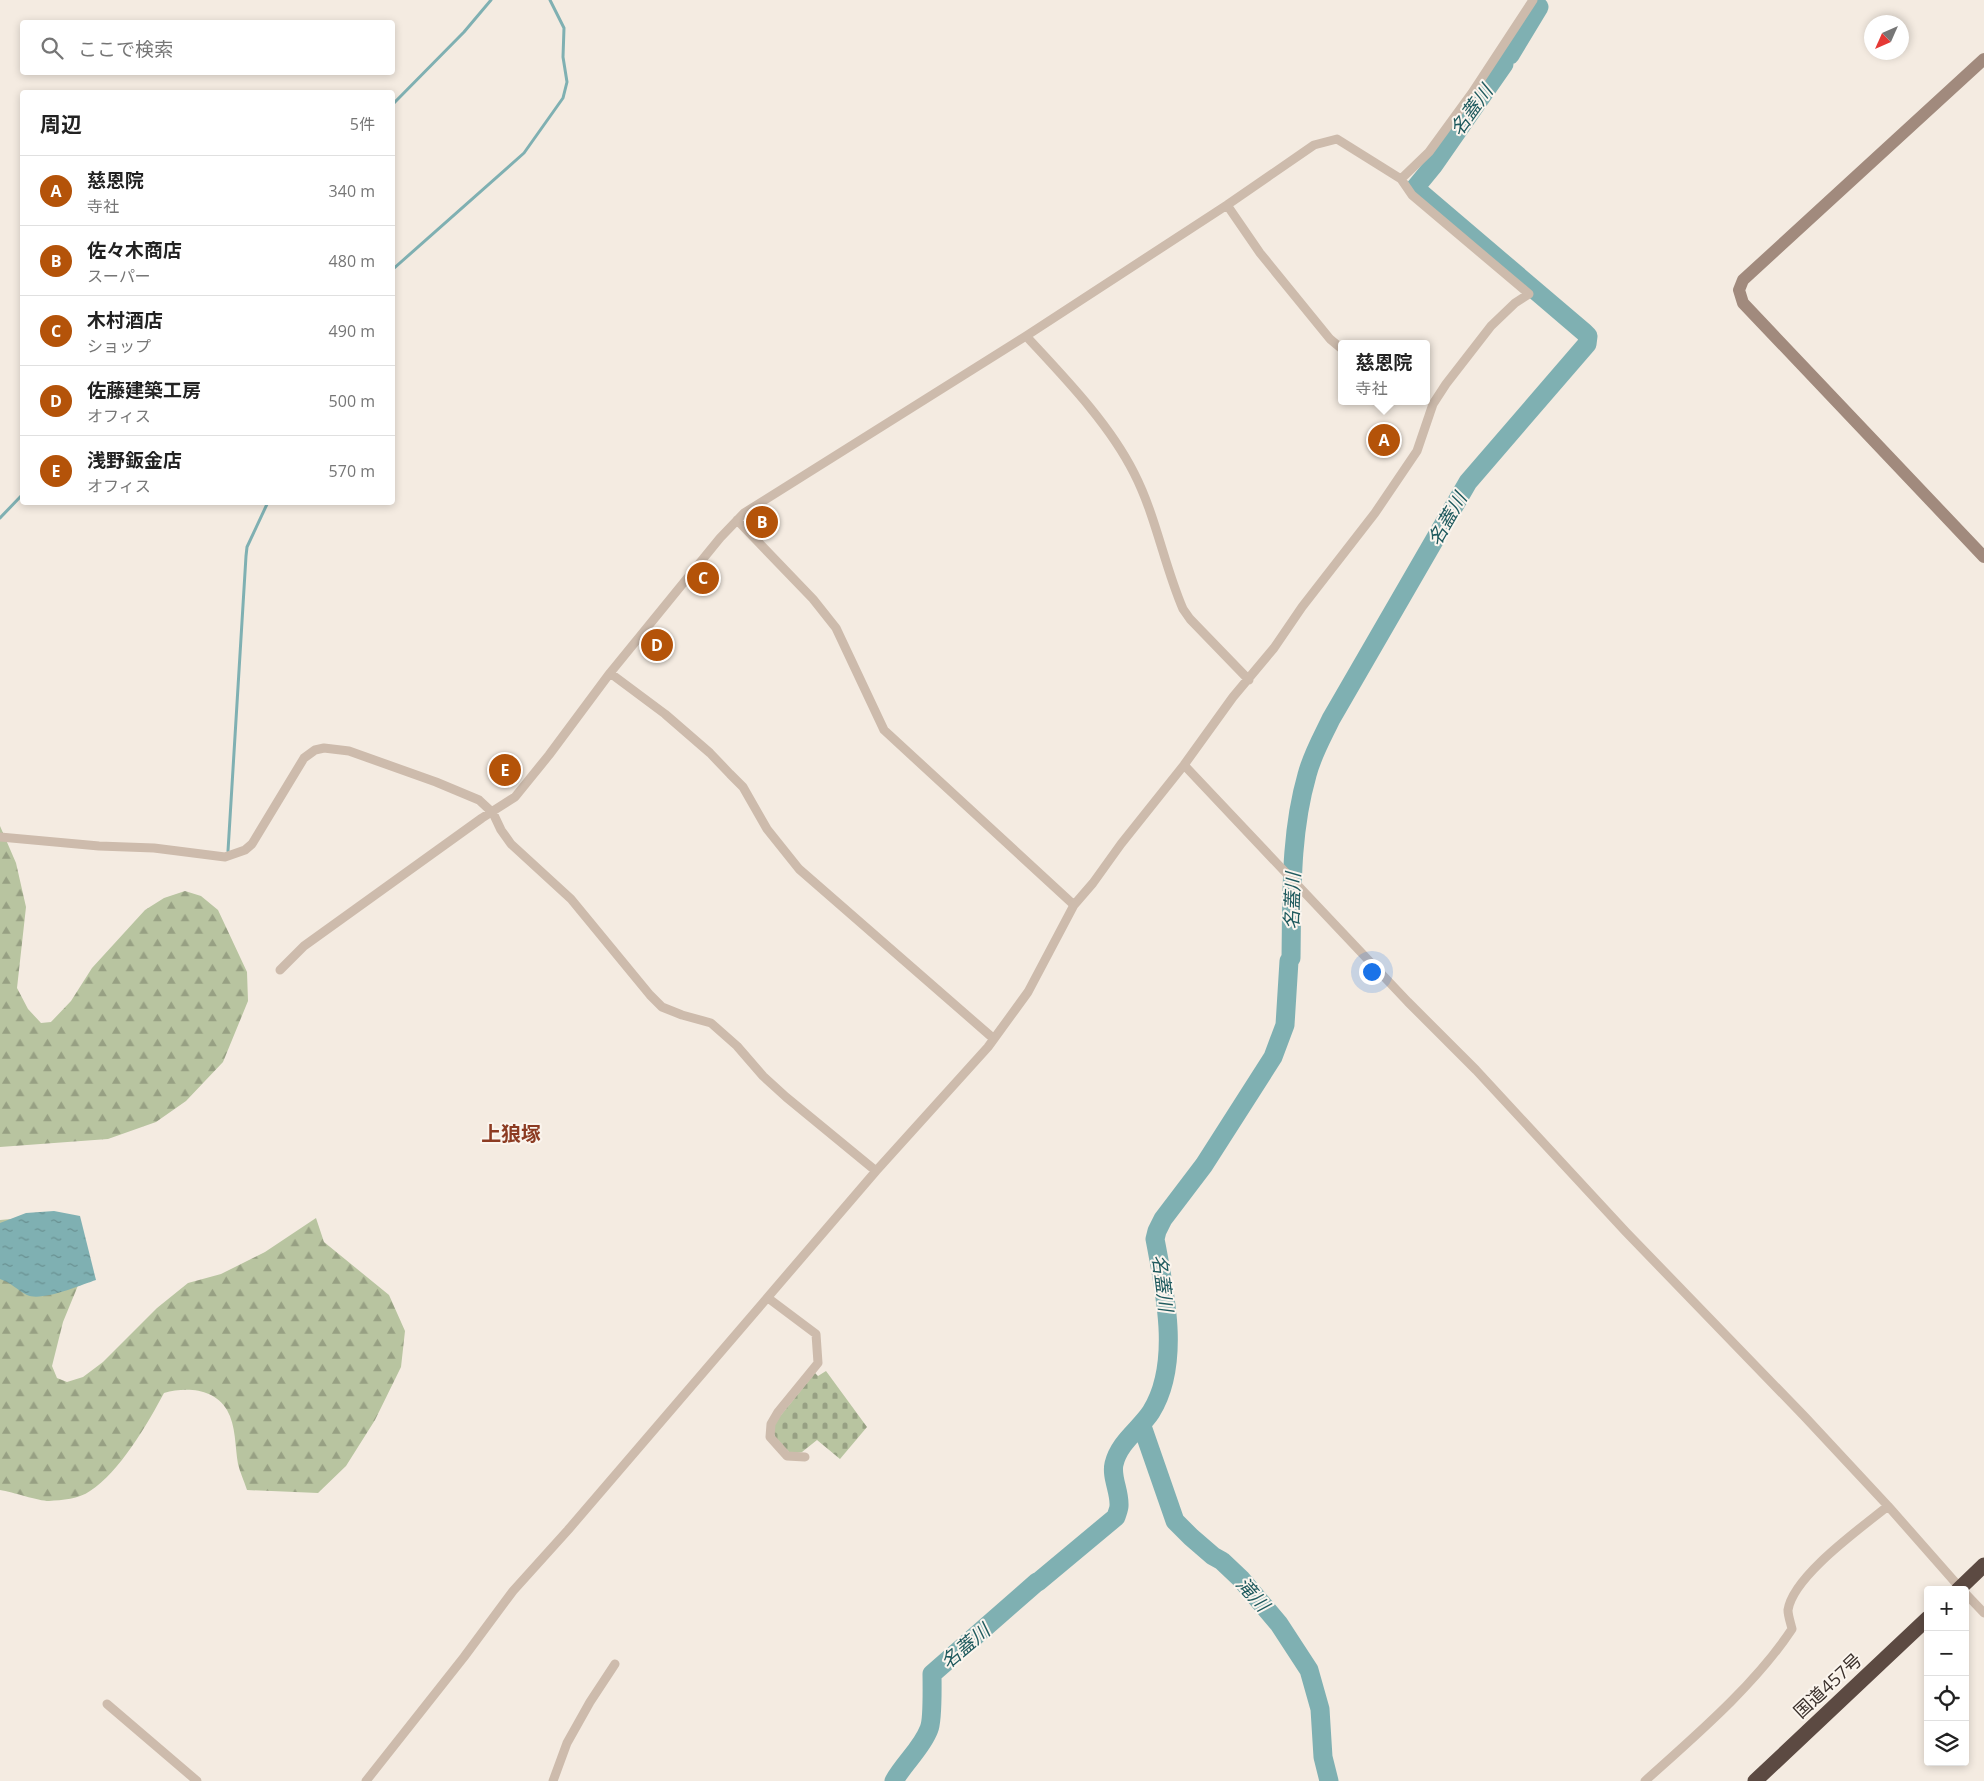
<!DOCTYPE html>
<html lang="ja">
<head>
<meta charset="utf-8">
<style>
  body { margin:0; font-family:"Open Sans","Noto Sans JP",sans-serif; background:#f6f6f6; color:#222 }
  .controls { position:absolute; right:15px; bottom:15px; display:grid; overflow:hidden; border-radius:5px; box-shadow:0 2px 8px #0003 }
  .controls button { width:45px; height:45px; display:grid; place-items:center; padding:0; border:0; border-bottom:1px solid #e0e0e0; background:#fff; color:#222; font:25px sans-serif }
  .compass { position:absolute; left:1864px; top:15px; width:45px; height:45px; border-radius:50%; background:#fff; box-shadow:0 2px 8px #0003; rotate:225deg }
  .you { position:absolute; left:1371px; top:971px; width:18px; height:18px; margin:-12px; border:4px solid #fff; border-radius:50%; background:#1a73e8; box-shadow:0 0 0 8px #1a73e833 }
  .badge { display:grid; place-items:center; width:32px; height:32px; border-radius:50%; background:#b45309; color:#fff; font-size:16px; font-weight:700 }
  .pin { position:absolute; translate:-50% -50%; border:2px solid #fff; box-shadow:0 1px 5px #0006 }
  .popup { position:absolute; left:1338px; top:340px; width:92px; height:65px; box-sizing:border-box; display:grid; place-content:center; border-radius:5px; background:#fff; filter:drop-shadow(0 1px 4px #0005); font-size:16px; white-space:nowrap; color:#767676 }
  .popup b { font-size:19px; color:#222 }
  .popup::after { content:''; position:absolute; left:50%; top:100%; margin-left:-10px; border:10px solid transparent; border-top-color:#fff }
  .list { margin:0; padding:0; list-style:none }
  h2 { display:flex; justify-content:space-between; align-items:center; height:65px; margin:0; padding:0 20px; font-size:21px }
  h2 small { font-size:16px; font-weight:400; color:#767676 }
  .list li { display:grid; grid-template-columns:32px 1fr auto; gap:15px; align-items:center; box-sizing:border-box; height:70px; padding:0 20px; border-top:1px solid #e0e0e0 }
  .list b { display:block; font-size:19px; white-space:nowrap }
  .list p { margin:0; font-size:16px; white-space:nowrap; color:#767676 }
  .list em { font-size:16px; font-style:normal; color:#767676 }
  .icon { flex:none; width:28px; height:28px; fill:none; stroke:currentColor; stroke-width:2; stroke-linecap:round; stroke-linejoin:round }
  .map { position:relative; flex:none; width:1984px; height:1781px; overflow:hidden }
  .search { position:absolute; background:#fff; box-shadow:0 2px 8px #0003; left:20px; top:20px; width:375px; height:55px; display:flex; align-items:center; gap:12px; box-sizing:border-box; padding:0 18px; border-radius:5px; color:#767676; font-size:19px }
  .panel { position:absolute; background:#fff; box-shadow:0 2px 8px #0003; left:20px; top:90px; width:375px; height:415px; border-radius:5px }
  .map>svg:first-child { display:block }
</style>
</head>
<body>
<div class="map">
<svg width="1984" height="1781" viewBox="0 0 1984 1781">
  <defs>
    <pattern id="forest-firs" width="22" height="20" patternUnits="userSpaceOnUse" patternTransform="scale(1.25)"><rect width="22" height="20" fill="#b8c4a0"/><path d="M5 1l3.5 6h-7zM16 11l3.5 6h-7z" fill="#97a083"/></pattern>
    <pattern id="cemetery-stones" width="16" height="16" patternUnits="userSpaceOnUse" patternTransform="scale(1.25)"><rect width="16" height="16" fill="#b8c4a0"/><path d="M2 7V4a2 2 0 0 1 4 0v3zM10 15v-3a2 2 0 0 1 4 0v3z" fill="#97a083"/></pattern>
    <pattern id="water-ripples" width="26" height="14" patternUnits="userSpaceOnUse" patternTransform="scale(1.25)"><rect width="26" height="14" fill="#7fb0b2"/><path d="M2 4q2-2 4 0t4 0M15 11q2-2 4 0t4 0" fill="none" stroke="#699091"/></pattern>
  </defs>
  <rect width="100%" height="100%" fill="#f4ebe1"/>
  <path fill="url(#forest-firs)" d="M0 826 16 863 26 907 17 988 28 1009 41 1023 51 1022 71 1001 92 968 145 910 164 898 185 891 201 896 218 910 247 972 248 1001 223 1062 186 1101 156 1122 108 1139 0 1147Z
    M34 1217 80 1230 86 1242V1266L63 1322 52 1366 57 1378 67 1382 83 1377 103 1362 157 1308 188 1283 221 1274 265 1252 316 1218 324 1242 389 1295 405 1331 401 1367 375 1420 346 1466 318 1493 247 1490C244 1481 240 1472 238 1464 235 1447 236 1425 227 1410 214 1388 186 1387 164 1393 148 1423 119 1473 90 1491 79 1499 62 1500 49 1501 38 1501 13 1492 0 1490V1220Z"/>
  <path fill="url(#cemetery-stones)" d="M826 1371 867 1427 840 1459 817 1440 802 1452 791 1454 775 1437 772 1426 815 1373 818 1376Z"/>
  <path fill="url(#water-ripples)" d="M54 1211 80 1216 96 1280C81 1285 41 1302 27 1295 17 1290 12 1283 0 1279V1223L26 1213Z"/>
  <g fill="none" stroke-linecap="round" stroke-linejoin="round">
    <path stroke="#7fb0b2" stroke-width="3" d="M392 105 464 32 491 0
      M392 270 524 153 563 98 567 82 563 57 564 28 550 0
      M0 518 22 495
      M228 851 246 556 247 547 268 502"/>
    <path stroke="#7fb0b2" stroke-width="19" d="M1510 55 1539 7
      M1142 1426 1175 1521 1191 1537 1213 1556 1222 1561 1241 1579 1279 1624 1309 1670 1320 1709 1323 1757 1329 1781
      M894 1781C904 1763 922 1748 929 1729 933 1720 932 1678 932 1674L1037 1582H1038L1116 1517C1117 1513 1119 1509 1119 1506 1120 1492 1111 1477 1114 1464 1119 1442 1140 1429 1151 1412 1181 1364 1165 1292 1155 1239L1157 1231 1163 1219 1204 1165 1273 1057 1285 1025 1289 961 1291 958C1292 896 1290 834 1307 775 1312 755 1322 738 1331 719L1468 482 1587 344 1588 336 1584 332 1415 188 1433 166 1504 64"/>
    <path stroke="#cdbbac" stroke-width="9" d="M1401 179 1429 152 1472 93 1533 0
      M1227 205 1260 253 1330 339 1342 349
      M1026 336C1063 376 1109 423 1134 473 1156 516 1164 565 1183 609L1190 619 1249 680
      M737 520 813 599 836 628 884 730 1074 905
      M610 673 665 714 710 753 730 774 743 787 767 829 799 869 994 1039
      M1184 765 1408 1002 1476 1070 1626 1232 1805 1417 1888 1506 1962 1590
      M0 837 99 846 154 848 225 857 245 850 252 844 304 758 315 750 324 748 349 751 436 782 479 800 493 813 501 830 511 844 571 899 650 995 662 1007 682 1015 711 1023 737 1046 763 1076 786 1097 876 1171
      M280 970 304 946 482 818 515 797 549 755 610 673 720 538 744 513 1026 336 1227 205 1314 145 1337 139 1401 179 1412 195 1529 294 1515 303 1491 326 1446 384 1433 404 1417 451 1375 513 1302 607 1274 648 1233 697 1184 765 1121 844 1093 883 1074 905 1028 992 988 1047 876 1171 568 1530 513 1591 464 1657 366 1781
      M768 1298 816 1334 818 1363 778 1412 771 1424 770 1437 787 1456 805 1457
      M1965 1593 1984 1613
      M107 1704 197 1781
      M553 1781 567 1743 590 1702 615 1664
      M1645 1781C1695 1736 1755 1685 1792 1629 1791 1624 1788 1616 1788 1610 1793 1576 1861 1528 1888 1506"/>
    <path stroke="#a18a7d" stroke-width="12" d="M1984 59 1743 280 1739 290 1743 303 1984 557"/>
    <path stroke="#5c4a42" stroke-width="15" d="M1958 1590 1984 1565
      M1755 1781 1928 1618"/>
  </g>
  <g text-anchor="middle" stroke-width="4" stroke-linejoin="round" paint-order="stroke">
    <g font-size="18" fill="#3b302b" stroke="#fbf5ee">
      <text transform="translate(1828 1686) rotate(-43)" y="6">国道457号</text>
    </g>
    <g font-size="19" font-style="italic" fill="#1f5a5e" stroke="#fbf5ee">
      <text transform="translate(1471 110) rotate(-54)" y="7">名蓋川</text>
      <text transform="translate(1447 519) rotate(-60)" y="7">名蓋川</text>
      <text transform="translate(1292 901) rotate(-88)" y="7">名蓋川</text>
      <text transform="translate(1163 1283) rotate(83)" y="7">名蓋川</text>
      <text transform="translate(1253 1594) rotate(48)" y="7">滝川</text>
      <text transform="translate(965 1646) rotate(-40)" y="7">名蓋川</text>
    </g>
    <g font-size="20" font-weight="bold" fill="#8c3b22" stroke="#fbf5ee">
      <text x="511" y="1141">上狼塚</text>
    </g>
  </g>
</svg>
<div class="controls">
<button>+</button>
<button>−</button>
<button><svg class="icon" aria-label="locate" viewBox="0 0 24 24"><circle cx="12" cy="12" r="6"/><path d="M12 2v4M12 18v4M2 12h4M18 12h4"/></svg></button>
<button><svg class="icon" aria-label="layers" viewBox="0 0 24 24"><path d="M12 4l9 5-9 5-9-5zM3 14l9 5 9-5"/></svg></button>
</div>
<svg class="compass" viewBox="-18 -18 36 36"><path d="M0-13l5 13h-10z" fill="#e53935"/><path d="M0 13l5-13h-10z" fill="#767676"/></svg>
<div class="you"></div>
<div class="pin badge" style="left:1384px;top:440px">A</div>
<div class="popup"><b>慈恩院</b>寺社</div>
<div class="pin badge" style="left:762px;top:522px">B</div>
<div class="pin badge" style="left:703px;top:578px">C</div>
<div class="pin badge" style="left:657px;top:645px">D</div>
<div class="pin badge" style="left:505px;top:770px">E</div>
<div class="search"><svg class="icon" aria-label="search" viewBox="0 0 24 24"><circle cx="10" cy="10" r="6"/><path d="M15 15l6 6"/></svg>ここで検索</div>
<section class="panel">
<h2>周辺<small>5件</small></h2>
<ul class="list">
<li><span class="badge">A</span><div><b>慈恩院</b><p>寺社</p></div><em>340 m</em></li>
<li><span class="badge">B</span><div><b>佐々木商店</b><p>スーパー</p></div><em>480 m</em></li>
<li><span class="badge">C</span><div><b>木村酒店</b><p>ショップ</p></div><em>490 m</em></li>
<li><span class="badge">D</span><div><b>佐藤建築工房</b><p>オフィス</p></div><em>500 m</em></li>
<li><span class="badge">E</span><div><b>浅野鈑金店</b><p>オフィス</p></div><em>570 m</em></li>
</ul>
</section>
</div>
</body>
</html>
